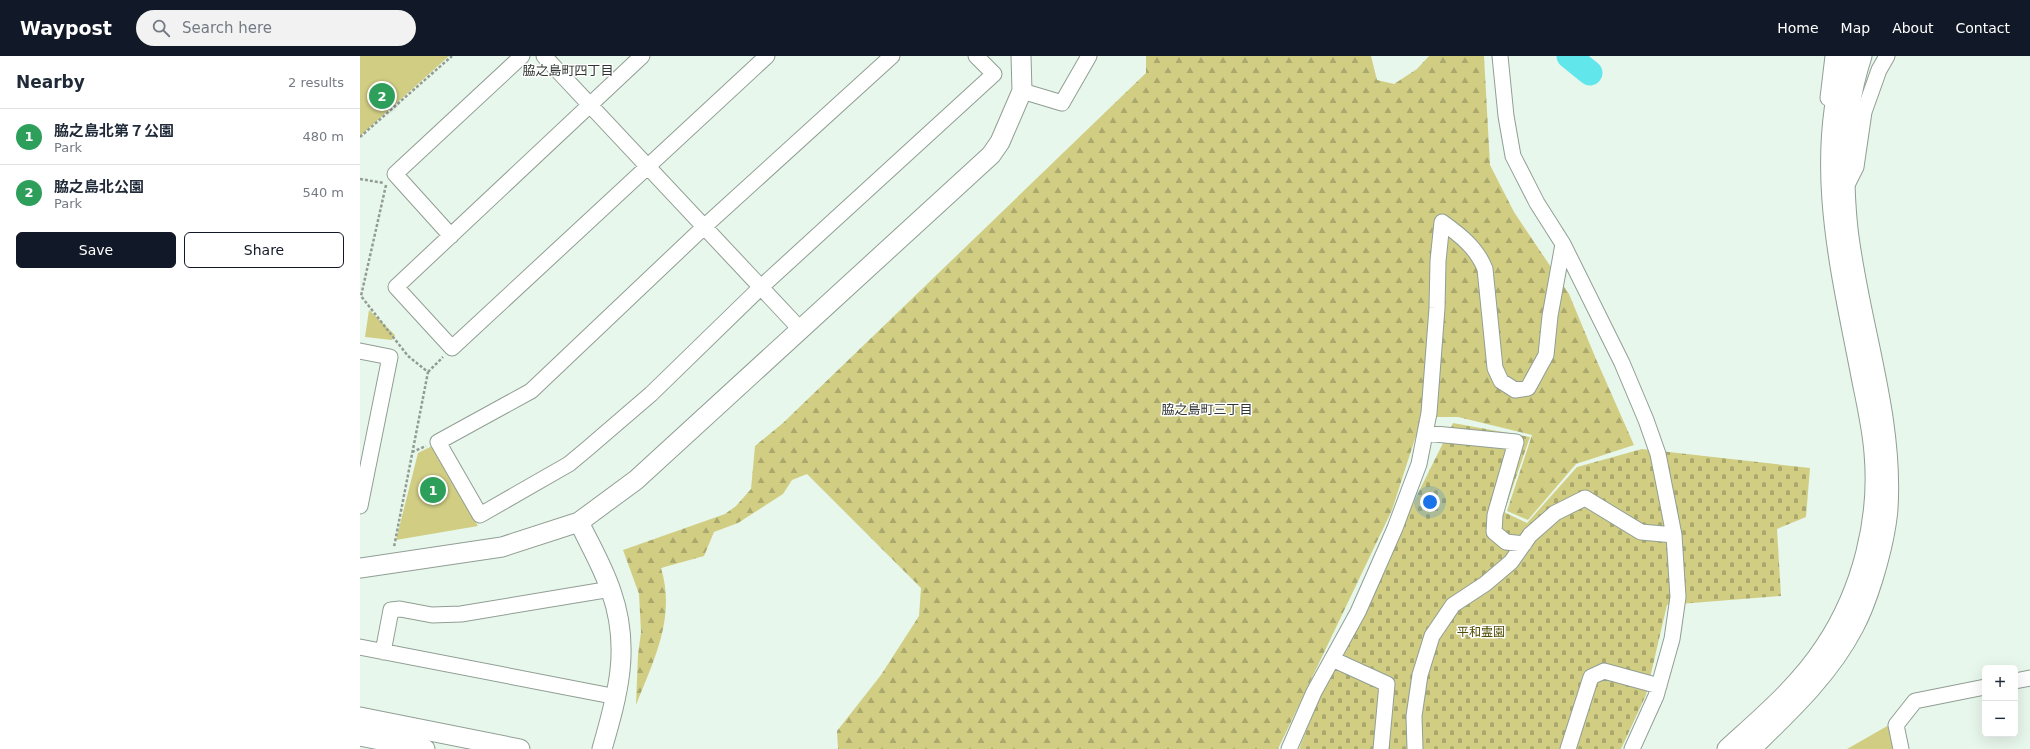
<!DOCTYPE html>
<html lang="en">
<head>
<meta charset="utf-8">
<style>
  body { margin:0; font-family:"DejaVu Sans","Noto Sans JP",sans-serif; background:#f2f2f3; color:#1f2937 }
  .controls { position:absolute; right:12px; bottom:12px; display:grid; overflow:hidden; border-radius:6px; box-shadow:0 4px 16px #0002 }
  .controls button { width:36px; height:36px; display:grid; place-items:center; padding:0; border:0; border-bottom:1px solid #e0e1e3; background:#fff; color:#1f2937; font:20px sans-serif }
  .you { position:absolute; left:1070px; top:446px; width:14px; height:14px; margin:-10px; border:3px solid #fff; border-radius:50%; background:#1a73e8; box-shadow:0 0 0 6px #1a73e833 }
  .badge { display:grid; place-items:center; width:26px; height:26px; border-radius:50%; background:#111827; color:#fff; font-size:13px; font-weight:700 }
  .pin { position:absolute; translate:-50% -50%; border:2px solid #fff; box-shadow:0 1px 4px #0006 }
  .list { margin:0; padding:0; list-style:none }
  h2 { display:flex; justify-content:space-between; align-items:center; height:52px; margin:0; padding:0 16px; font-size:17px }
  h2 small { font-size:13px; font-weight:400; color:#747a83 }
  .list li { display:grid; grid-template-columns:26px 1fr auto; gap:12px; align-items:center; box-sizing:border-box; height:56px; padding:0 16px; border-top:1px solid #e0e1e3 }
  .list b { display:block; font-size:15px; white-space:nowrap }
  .list p { margin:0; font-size:13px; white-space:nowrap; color:#747a83 }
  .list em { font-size:13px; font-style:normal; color:#747a83 }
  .actions { display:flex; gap:8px; padding:12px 16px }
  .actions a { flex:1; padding:9px 0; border:1px solid #111827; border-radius:6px; text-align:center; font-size:14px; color:#111827 }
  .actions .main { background:#111827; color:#fff }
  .icon { flex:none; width:22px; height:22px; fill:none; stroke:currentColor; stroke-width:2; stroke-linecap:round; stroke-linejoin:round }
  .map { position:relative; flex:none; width:1670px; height:693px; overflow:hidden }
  header { display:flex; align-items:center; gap:24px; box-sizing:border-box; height:56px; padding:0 20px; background:#111827; color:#fff }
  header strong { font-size:19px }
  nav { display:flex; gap:22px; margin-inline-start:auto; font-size:14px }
  .search { width:280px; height:36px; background:#f2f2f3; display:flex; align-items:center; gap:10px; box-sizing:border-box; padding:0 14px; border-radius:22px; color:#747a83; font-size:15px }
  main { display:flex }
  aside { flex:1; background:#fff }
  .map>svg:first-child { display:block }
</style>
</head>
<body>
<header>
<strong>Waypost</strong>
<div class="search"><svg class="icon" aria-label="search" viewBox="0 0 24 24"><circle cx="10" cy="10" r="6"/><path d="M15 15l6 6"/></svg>Search here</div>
<nav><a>Home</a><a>Map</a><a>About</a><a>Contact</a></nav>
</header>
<main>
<aside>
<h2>Nearby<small>2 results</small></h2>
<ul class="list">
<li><span class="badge" style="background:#2e9e5b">1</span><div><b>脇之島北第７公園</b><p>Park</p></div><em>480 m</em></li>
<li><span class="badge" style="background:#2e9e5b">2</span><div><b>脇之島北公園</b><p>Park</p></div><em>540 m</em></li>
</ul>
<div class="actions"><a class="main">Save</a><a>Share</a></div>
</aside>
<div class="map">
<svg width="1670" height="693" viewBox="0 0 1670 693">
  <defs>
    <pattern id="forest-firs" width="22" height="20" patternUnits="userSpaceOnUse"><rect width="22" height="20" fill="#d1ce84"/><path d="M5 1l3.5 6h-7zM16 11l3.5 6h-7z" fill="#aaa86c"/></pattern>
    <pattern id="cemetery-stones" width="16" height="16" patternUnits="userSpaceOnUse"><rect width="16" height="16" fill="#d1ce84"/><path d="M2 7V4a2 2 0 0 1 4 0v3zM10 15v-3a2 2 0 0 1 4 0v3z" fill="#aaa86c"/></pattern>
  </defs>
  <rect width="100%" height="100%" fill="#e8f7eb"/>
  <path fill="#d1ce84" d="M0 0H89L0 80Z
    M9 254 35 279 32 284 5 281Z
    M72 390 118 470 36 484 58 397Z
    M1529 669 1535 693H1487Z"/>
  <path fill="url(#forest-firs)" d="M786 0H1011L1017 24 1034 28 1057 13 1069 0H1124L1130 109 1154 156 1209 238 1236 303 1274 389 1216 408 1168 464 1147 455 1172 379 1098 361H1062L1032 454 918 693H478L477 675 521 619 559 560 561 532 447 418 432 424 423 438 378 467 354 476 344 500 301 512C316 561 294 604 276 649L278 599 281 576 279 538 263 494 365 458 376 450 391 433 395 390 423 367 786 17Z"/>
  <path fill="url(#cemetery-stones)" d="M1093 367 1170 381 1144 456 1167 467 1217 411 1282 393 1450 412 1446 461 1417 473 1421 540 1307 549 1286 639 1261 693H939L970 614Z"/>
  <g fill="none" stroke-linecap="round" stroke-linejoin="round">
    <path stroke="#61e6ec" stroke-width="25" d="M1209 0 1230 17"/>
    <defs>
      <path id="minor" d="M184 0 441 274
        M282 0 36 231 92 292 407 0
        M532 0 345 170 171 335 78 386 120 459 209 408 227 393 291 338 400 232 634 18 616 0
        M1140 0 1146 60 1153 100 1177 147 1203 188 1262 307 1286 364 1298 398 1314 479 1318 541 1312 583 1296 640 1272 693
        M662 35 702 47 729 0
        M1468 42 1473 0
        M1485 133 1496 111 1504 56 1519 14 1527 0
        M91 180 35 118 162 0
        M0 295 30 301 0 450
        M1065 377 1156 386 1135 459 1134 476 1146 486 1164 488
        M0 591 257 641
        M23 596 31 554 40 553 72 559 101 558 251 533
        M972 603 1027 628 1021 693
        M1655 625 1670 622
        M929 693 954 636 998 556 1035 472 1059 408 1069 357 1077 252 1078 205 1082 166C1100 179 1117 192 1125 213L1135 312 1141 325 1155 334 1168 332 1186 299 1190 260 1203 188
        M1055 693 1054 660 1060 619 1072 580 1093 549 1125 528 1151 506 1170 479 1195 457 1225 442 1281 476 1314 479
        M1208 693 1231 621 1244 615 1299 630
        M1541 693 1536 669 1555 645 1625 631"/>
      <path id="tertiary" d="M219 466C230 489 243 511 251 535 271 591 258 638 242 693
        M0 512 142 491 219 466 276 424 631 99 640 86 662 35 661 0
        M0 661 160 693
        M0 680 65 693
        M1367 693C1402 661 1439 630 1465 590 1502 534 1520 463 1514 397 1512 369 1505 342 1500 315 1480 212 1453 104 1486 0
        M1391 693C1429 656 1469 619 1494 571 1502 556 1508 539 1513 523 1520 500 1526 477 1528 453 1534 359 1499 267 1488 173 1482 116 1484 55 1502 0"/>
    </defs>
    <use href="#minor" stroke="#909e94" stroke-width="17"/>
    <use href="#tertiary" stroke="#909e94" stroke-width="21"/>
    <path stroke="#919c93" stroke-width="2.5" stroke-dasharray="3 2" stroke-linecap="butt" d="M0 81 92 0
      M0 123 24 127
      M26 129 1 240 48 300 68 316 34 491
      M68 316 83 301
      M52 396 66 390"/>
    <use href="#minor" stroke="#fff" stroke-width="15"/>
    <use href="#tertiary" stroke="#fff" stroke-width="19"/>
  </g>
  <g text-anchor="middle" stroke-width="3" stroke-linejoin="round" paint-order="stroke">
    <g font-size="12" fill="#504c00" stroke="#fff">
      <text x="1121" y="580">平和霊園</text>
    </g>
    <g font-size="13" fill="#2f3530" stroke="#fff">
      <text x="208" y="19">脇之島町四丁目</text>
      <text x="847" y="358">脇之島町三丁目</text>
    </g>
  </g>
</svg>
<div class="controls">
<button>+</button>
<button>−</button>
</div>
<div class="you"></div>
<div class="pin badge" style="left:73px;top:434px;background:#2e9e5b">1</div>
<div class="pin badge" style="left:22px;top:40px;background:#2e9e5b">2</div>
</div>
</main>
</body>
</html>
